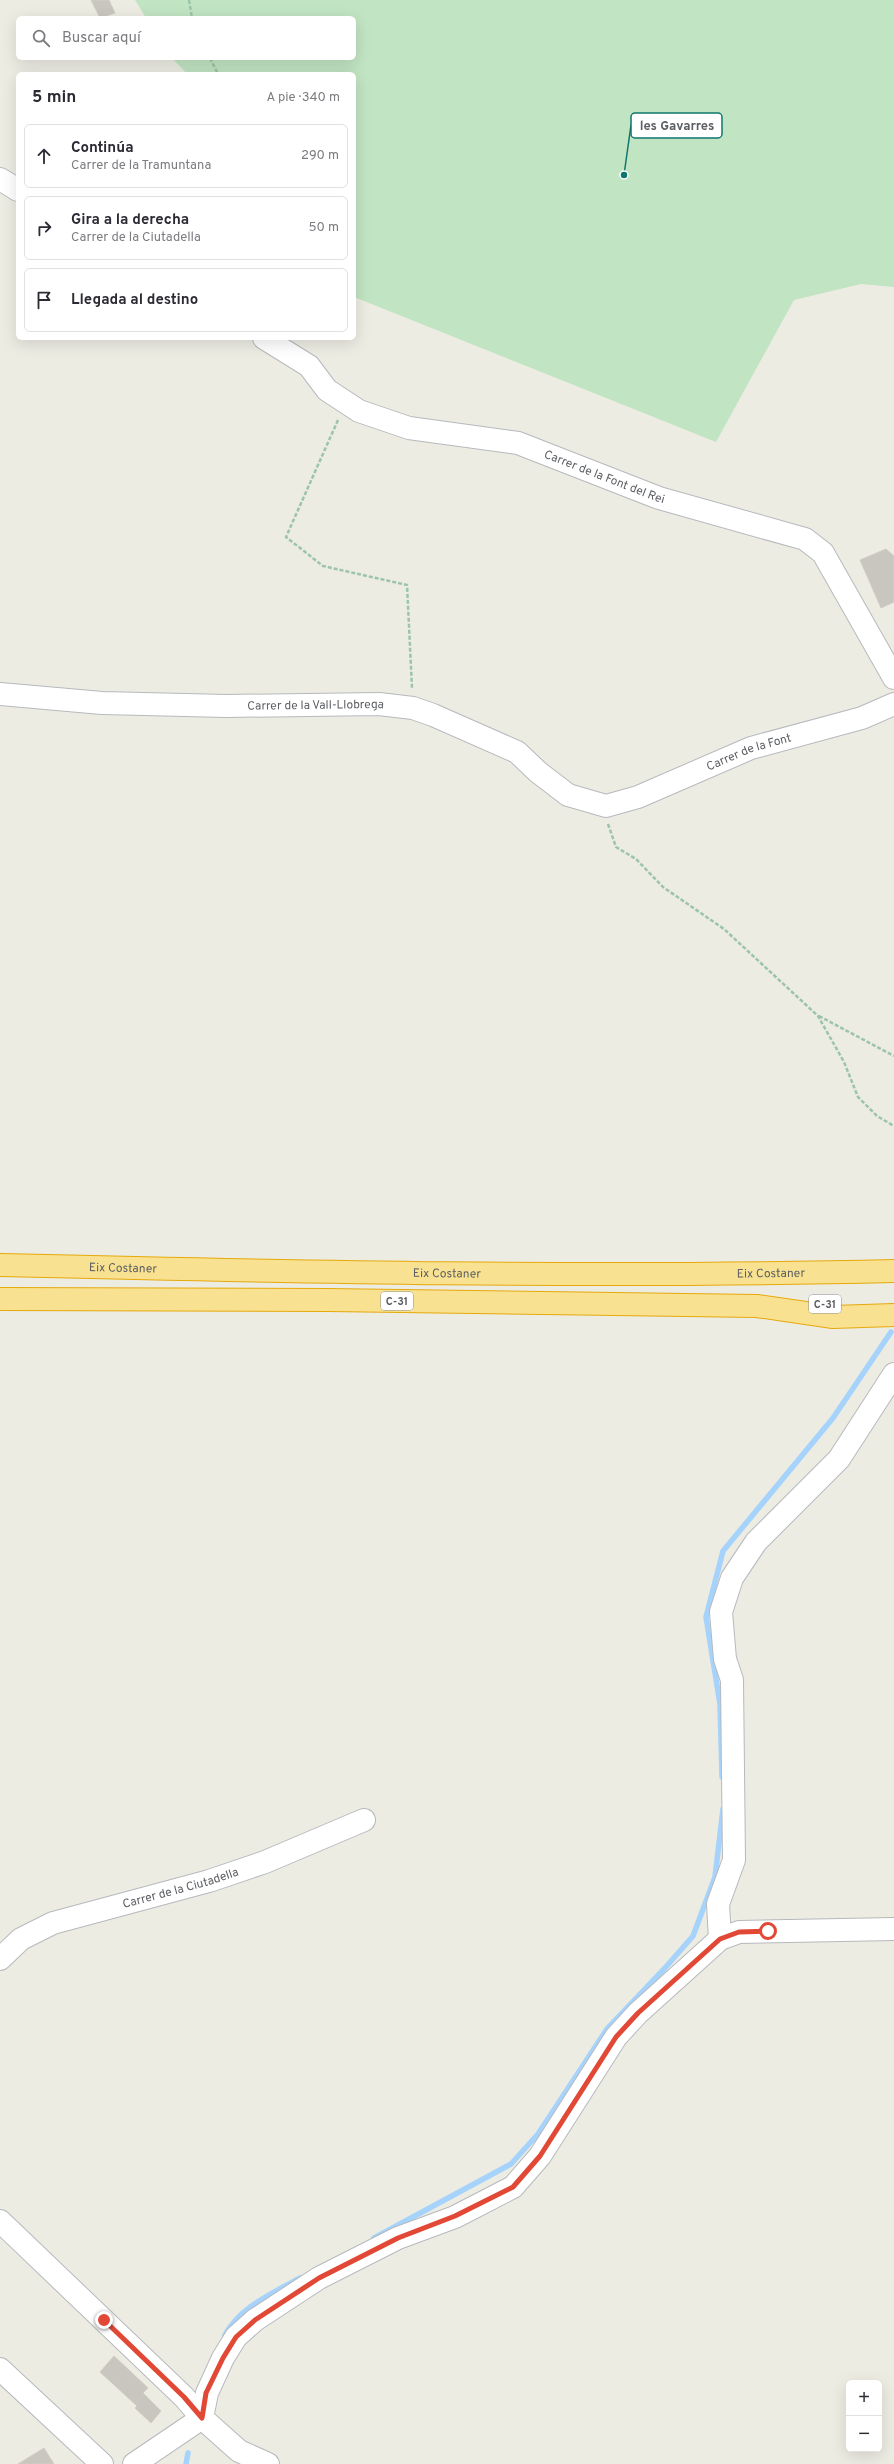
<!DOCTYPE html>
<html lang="es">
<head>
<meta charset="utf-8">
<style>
  body { margin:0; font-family:Overpass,sans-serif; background:#f2f2f3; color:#2b2b33 }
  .controls { position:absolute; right:12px; bottom:12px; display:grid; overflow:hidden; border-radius:6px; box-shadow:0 4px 16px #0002 }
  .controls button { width:36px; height:36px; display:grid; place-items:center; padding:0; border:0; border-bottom:1px solid #e1e1e2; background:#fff; color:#2b2b33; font:20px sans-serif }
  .stop { position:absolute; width:12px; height:12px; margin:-9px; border:3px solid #e14936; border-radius:50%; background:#fff }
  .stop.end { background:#e14936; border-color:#fff; box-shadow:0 1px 4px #0008 }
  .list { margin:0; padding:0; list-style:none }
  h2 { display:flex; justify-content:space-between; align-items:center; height:52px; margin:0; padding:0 16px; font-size:17px }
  h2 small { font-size:13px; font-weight:400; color:#7c7c81 }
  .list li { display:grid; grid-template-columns:26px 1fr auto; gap:12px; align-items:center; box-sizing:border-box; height:64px; margin:0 8px 8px; padding:0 8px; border:1px solid #e1e1e2; border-radius:6px }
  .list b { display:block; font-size:15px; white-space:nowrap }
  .list p { margin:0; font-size:13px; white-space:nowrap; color:#7c7c81 }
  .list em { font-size:13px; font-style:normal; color:#7c7c81 }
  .icon { flex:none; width:22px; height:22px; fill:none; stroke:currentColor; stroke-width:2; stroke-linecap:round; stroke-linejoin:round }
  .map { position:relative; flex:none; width:894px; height:2464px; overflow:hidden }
  .search { position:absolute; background:#fff; box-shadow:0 4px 16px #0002; left:16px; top:16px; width:340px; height:44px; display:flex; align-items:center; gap:10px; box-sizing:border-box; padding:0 14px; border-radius:6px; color:#7c7c81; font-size:15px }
  .panel { position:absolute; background:#fff; box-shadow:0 4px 16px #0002; left:16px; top:72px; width:340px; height:268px; border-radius:6px }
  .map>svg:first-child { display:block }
</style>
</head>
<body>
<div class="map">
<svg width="894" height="2464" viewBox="0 0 894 2464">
  <rect width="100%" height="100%" fill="#edece3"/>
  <path fill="#c1e4c2" d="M135 0H894V287L861 284 794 300 716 442 354 297V74H187L172 58H354V18H146Z"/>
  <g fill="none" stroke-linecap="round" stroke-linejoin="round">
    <path stroke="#a6d3fb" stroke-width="5.5" d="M722 1777 720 1704 706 1617 723 1551 833 1418 891 1332
      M374 2238 511 2164 538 2134 607 2029 665 1968 693 1936 715 1877 723 1809
      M225 2335C240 2307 273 2293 300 2278
      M186 2464 188 2453"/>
  </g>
  <path fill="#c9c6c0" stroke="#d2cdc2" d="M91 0H109L115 13 100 18Z
    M886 549 894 556V602L881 608 860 560Z
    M114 2356 148 2388 143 2393 161 2411 151 2423 135 2408 137 2406 100 2372Z
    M44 2448 54 2464H18Z"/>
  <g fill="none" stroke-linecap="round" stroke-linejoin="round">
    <defs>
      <g id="minor">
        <path d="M0 179 18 190"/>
        <path id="s1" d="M264 338 309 366 327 390 359 411 409 428 518 443 659 498 805 539 823 553 894 678"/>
        <path id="s2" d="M0 694 102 703 226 706 379 704 413 708 433 715 517 752 538 772 568 795 606 806 638 797 751 748 862 718 894 704"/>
        <path d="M720 1939 718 1904 734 1860 732 1680 725 1659 721 1612 732 1578 756 1542 839 1459 894 1374"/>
        <path id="s3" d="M0 1959 21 1939 53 1923 209 1881 265 1862 364 1820"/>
        <path d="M0 2221 184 2397 202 2418 239 2451 268 2464"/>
        <path d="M0 2369 102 2464"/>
        <path d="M202 2418 207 2393 223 2358 236 2337 255 2320 319 2278 398 2238 455 2217 513 2187 540 2156 616 2037 638 2013 720 1939 739 1932 894 1929"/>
        <path d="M134 2464 202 2418"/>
      </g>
      <g id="highway">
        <path id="s4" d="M0 1265C298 1272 596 1278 894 1271"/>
        <path d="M0 1299 328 1300 757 1306 833 1317 894 1315"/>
      </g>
    </defs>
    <use href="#minor" stroke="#b6b9bd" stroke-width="24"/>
    <use href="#highway" stroke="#e6a90b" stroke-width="24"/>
    <path stroke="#9bc4a8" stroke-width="2.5" stroke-dasharray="4 2" stroke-linecap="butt" d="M189 0 192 18
      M210 58 218 74
      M338 420 286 537 323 566 407 585 412 688
      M608 824 616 847 636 859 663 887 724 929 818 1016 844 1062 858 1097 877 1116 894 1126
      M819 1016 894 1056"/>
    <use href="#minor" stroke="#fff" stroke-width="22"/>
    <use href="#highway" stroke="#f8e190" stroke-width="22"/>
  </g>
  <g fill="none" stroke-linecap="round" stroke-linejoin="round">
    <path stroke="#e14936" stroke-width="5" d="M104 2320 184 2397 202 2418 206 2393 223 2358 236 2337 255 2320 319 2278 398 2238 455 2216 513 2187 540 2156 616 2037 638 2013 720 1939 739 1932 768 1931"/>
  </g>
  <g text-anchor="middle" stroke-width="4" stroke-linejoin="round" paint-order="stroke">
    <g fill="#fff" stroke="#8d8f92" stroke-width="1">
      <rect x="381" y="1292" width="32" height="18" rx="3"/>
      <rect x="809" y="1295" width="32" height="18" rx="3"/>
    </g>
    <g font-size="11" font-weight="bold" fill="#5c5f63">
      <text x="397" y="1305">C-31</text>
      <text x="825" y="1308">C-31</text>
    </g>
    <g font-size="12" fill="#5c5f63" stroke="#fff">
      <text dy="4" stroke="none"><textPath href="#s1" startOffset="377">Carrer de la Font del Rei</textPath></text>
      <text dy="4" stroke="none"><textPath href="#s2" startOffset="316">Carrer de la Vall-Llobrega</textPath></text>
      <text dy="4" stroke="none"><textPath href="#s2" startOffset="786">Carrer de la Font</textPath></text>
      <text dy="4" stroke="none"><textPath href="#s4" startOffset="123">Eix Costaner</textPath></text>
      <text dy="4" stroke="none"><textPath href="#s4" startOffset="447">Eix Costaner</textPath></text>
      <text dy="4" stroke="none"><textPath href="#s4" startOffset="771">Eix Costaner</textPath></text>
      <text dy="4" stroke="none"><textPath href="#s3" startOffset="197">Carrer de la Ciutadella</textPath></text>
    </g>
  </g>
  <path fill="none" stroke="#0f766e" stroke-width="1.5" d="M624 175L631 125"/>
  <circle fill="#0f766e" stroke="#fff" stroke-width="1.5" cx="624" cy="175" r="4"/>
  <rect fill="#fff" stroke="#0f766e" stroke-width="1.5" x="631" y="113" width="91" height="25" rx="4"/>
  <g font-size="13" text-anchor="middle" font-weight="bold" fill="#5c5f63">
    <text x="677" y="130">les Gavarres</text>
  </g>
</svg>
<div class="controls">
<button>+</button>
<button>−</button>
</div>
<div class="stop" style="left:768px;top:1931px"></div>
<div class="stop end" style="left:104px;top:2320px"></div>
<div class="search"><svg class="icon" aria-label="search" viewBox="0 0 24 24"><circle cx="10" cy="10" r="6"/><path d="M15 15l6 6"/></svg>Buscar aquí</div>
<section class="panel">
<h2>5 min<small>A pie · 340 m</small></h2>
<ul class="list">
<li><svg class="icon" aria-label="ahead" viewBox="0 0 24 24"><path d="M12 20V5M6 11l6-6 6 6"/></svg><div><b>Continúa</b><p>Carrer de la Tramuntana</p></div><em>290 m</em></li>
<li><svg class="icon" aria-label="right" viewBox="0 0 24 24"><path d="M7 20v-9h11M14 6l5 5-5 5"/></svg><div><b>Gira a la derecha</b><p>Carrer de la Ciutadella</p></div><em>50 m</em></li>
<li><svg class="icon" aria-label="arrive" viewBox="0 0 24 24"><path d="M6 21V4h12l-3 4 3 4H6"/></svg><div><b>Llegada al destino</b></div></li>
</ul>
</section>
</div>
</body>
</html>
